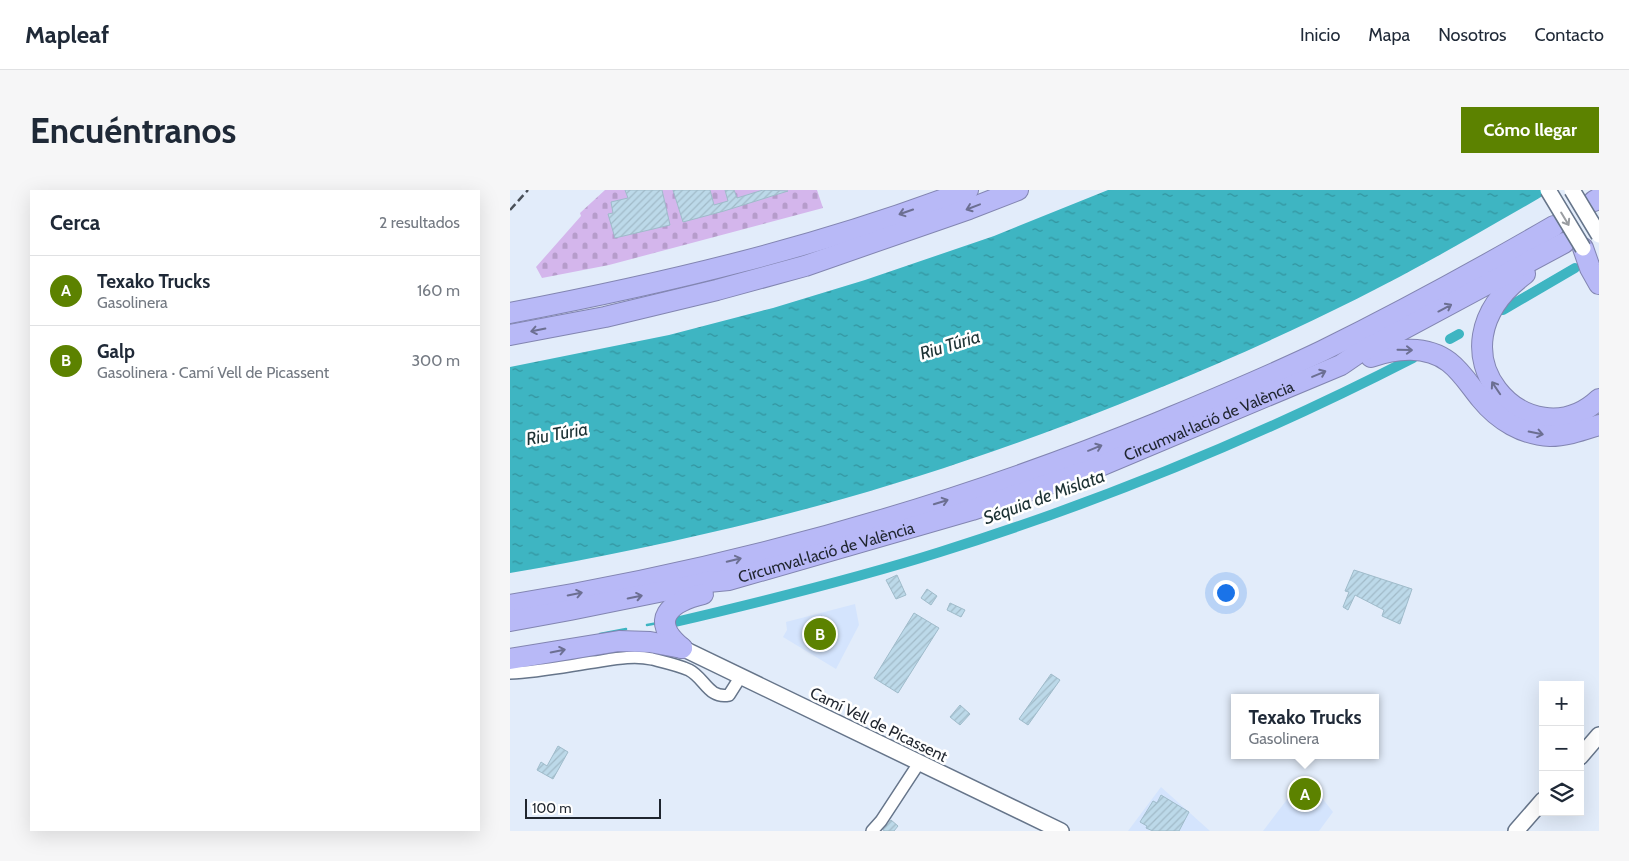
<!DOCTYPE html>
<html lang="es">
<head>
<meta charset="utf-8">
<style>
  body { margin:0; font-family:Cabin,sans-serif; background:#f6f6f7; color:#1f2937 }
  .controls { position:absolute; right:15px; bottom:15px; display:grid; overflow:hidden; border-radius:0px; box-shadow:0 5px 20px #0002 }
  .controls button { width:45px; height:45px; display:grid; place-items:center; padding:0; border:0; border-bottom:1px solid #e0e1e3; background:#fff; color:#1f2937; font:25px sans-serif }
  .scale { position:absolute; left:15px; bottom:12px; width:136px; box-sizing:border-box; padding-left:5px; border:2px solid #1f252e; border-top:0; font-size:14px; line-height:18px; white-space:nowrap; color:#1f252e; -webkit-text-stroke:4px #fff; paint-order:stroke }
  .you { position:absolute; left:715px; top:402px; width:18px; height:18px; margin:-12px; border:4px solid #fff; border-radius:50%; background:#1a73e8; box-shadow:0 0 0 8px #1a73e833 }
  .badge { display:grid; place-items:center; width:32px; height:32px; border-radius:50%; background:#5c8200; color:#fff; font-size:16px; font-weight:700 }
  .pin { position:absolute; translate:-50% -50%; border:2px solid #fff; box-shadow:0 1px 5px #0006 }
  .popup { position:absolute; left:721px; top:504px; width:148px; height:65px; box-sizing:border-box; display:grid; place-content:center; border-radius:0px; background:#fff; filter:drop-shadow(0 1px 4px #0005); font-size:16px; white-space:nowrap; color:#747a83 }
  .popup b { font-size:19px; color:#1f2937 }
  .popup::after { content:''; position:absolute; left:50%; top:100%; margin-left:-10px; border:10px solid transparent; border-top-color:#fff }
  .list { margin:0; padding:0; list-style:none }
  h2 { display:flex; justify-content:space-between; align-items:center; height:65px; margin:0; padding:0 20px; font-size:21px }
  h2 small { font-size:16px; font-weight:400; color:#747a83 }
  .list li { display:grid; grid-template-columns:32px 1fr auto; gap:15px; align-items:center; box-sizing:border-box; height:70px; padding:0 20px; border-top:1px solid #e0e1e3 }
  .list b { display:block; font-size:19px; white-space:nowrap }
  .list p { margin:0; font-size:16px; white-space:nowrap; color:#747a83 }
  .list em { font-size:16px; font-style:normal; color:#747a83 }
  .icon { flex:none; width:28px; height:28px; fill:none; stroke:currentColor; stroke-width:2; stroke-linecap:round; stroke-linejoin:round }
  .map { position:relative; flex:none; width:1089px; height:641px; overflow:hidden; border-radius:0px }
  header { display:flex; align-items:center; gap:30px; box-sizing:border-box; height:70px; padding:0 25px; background:#fff; border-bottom:1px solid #e0e1e3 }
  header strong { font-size:24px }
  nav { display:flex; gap:28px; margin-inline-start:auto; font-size:18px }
  .intro { display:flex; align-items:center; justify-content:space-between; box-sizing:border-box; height:120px; padding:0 30px }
  h1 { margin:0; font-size:35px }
  .button { padding:12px 22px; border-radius:0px; background:#5c8200; color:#fff; font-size:18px; font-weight:700 }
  main { display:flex; gap:30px; padding:0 30px }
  aside { flex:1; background:#fff; border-radius:0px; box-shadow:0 5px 20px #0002 }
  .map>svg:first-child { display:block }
</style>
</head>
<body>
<header>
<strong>Mapleaf</strong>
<nav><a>Inicio</a><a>Mapa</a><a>Nosotros</a><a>Contacto</a></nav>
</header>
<div class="intro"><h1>Encuéntranos</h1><a class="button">Cómo llegar</a></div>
<main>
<aside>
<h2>Cerca<small>2 resultados</small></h2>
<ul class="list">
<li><span class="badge">A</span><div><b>Texako Trucks</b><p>Gasolinera</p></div><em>160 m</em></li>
<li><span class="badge">B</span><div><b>Galp</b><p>Gasolinera · Camí Vell de Picassent</p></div><em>300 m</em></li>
</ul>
</aside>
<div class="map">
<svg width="1089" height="641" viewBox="0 0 1089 641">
  <defs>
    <pattern id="cemetery-stones" width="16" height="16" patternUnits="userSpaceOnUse" patternTransform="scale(1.25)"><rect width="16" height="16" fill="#d4b6ec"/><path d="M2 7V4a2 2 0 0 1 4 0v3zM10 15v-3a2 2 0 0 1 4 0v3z" fill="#b69ccb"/></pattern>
    <pattern id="water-ripples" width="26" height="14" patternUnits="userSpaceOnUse" patternTransform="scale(1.25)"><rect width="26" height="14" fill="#3eb5c2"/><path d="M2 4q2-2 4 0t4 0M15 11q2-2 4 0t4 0" fill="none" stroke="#33939e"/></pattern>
    <pattern id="building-hatch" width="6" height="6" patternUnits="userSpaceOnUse" patternTransform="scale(1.25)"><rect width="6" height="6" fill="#bcd9e9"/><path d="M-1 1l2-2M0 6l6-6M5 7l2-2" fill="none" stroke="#a1bac8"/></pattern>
  </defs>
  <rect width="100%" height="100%" fill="#e2ecfa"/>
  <path fill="#d4e4fd" d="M345 414 349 435 326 479 273 447 277 440 276 432Z
    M795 586 823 622 809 641H753Z
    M651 597 700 641H618Z"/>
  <path fill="url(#cemetery-stones)" d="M95 0H307L313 18 99 75 32 88 26 77 71 26 70 23Z"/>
  <path fill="url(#water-ripples)" d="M598 0H1042C1017 16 991 30 965 45 882 93 797 135 709 173 578 229 445 279 307 316 206 343 103 365 0 383V177L159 145 263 118 355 90 484 46Z"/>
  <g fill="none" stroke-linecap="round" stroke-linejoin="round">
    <path stroke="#3eb5c2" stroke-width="2.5" d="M1002 111 1064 75
      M939 146 948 141
      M163 430C222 416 280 402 338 386 530 334 718 259 895 169
      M137 435 148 433
      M90 444 116 439"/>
    <path stroke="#3eb5c2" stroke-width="10" d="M993 120 1065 78
      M940 149 949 144
      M161 433C251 412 341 390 430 362 593 311 751 246 903 168"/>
  </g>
  <path fill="url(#building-hatch)" stroke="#9fbbca" d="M115 0H152L160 35 105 48 98 24 103 23 101 12 118 8Z
    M163 0H200L204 15 218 11 215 0H224L227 8 253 0 278 1 214 21 173 32Z
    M844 380 902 399 890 434 872 426 874 420 845 405 838 420 833 417 839 402 835 401Z
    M387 385 396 405 386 409 376 390Z
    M417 399 427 406 421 415 411 408Z
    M440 413 455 420 451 427 437 420Z
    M404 423 429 438 388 503 364 488Z
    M311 426 324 434 309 459 298 453Z
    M541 484 550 490 518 535 509 529Z
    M450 515 460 524 450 535 440 527Z
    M48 556 58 562 43 589 27 580 31 572 37 576Z
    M651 605 679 622 669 641H643L636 638 637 636 630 632 643 611 647 613Z
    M381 630 388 636 384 641H375L373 640Z"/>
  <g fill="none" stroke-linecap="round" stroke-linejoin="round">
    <defs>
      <path id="street" d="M0 483C28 482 57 476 84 472 104 469 123 465 142 469 154 472 168 475 179 480 195 488 198 509 219 505L231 486
        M362 641 371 631 409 573"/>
      <path id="secondary" d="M172 458 551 641
        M1070 567 1089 545
        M1006 641 1033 610"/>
      <g id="highway">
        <path d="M1084 11 1089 8"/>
        <path d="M1073 58 1080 78 1089 94"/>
        <path d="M1015 84C911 161 1020 274 1089 209"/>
        <path d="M0 123C156 93 310 57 458 0"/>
        <path d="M0 145 95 127 207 100 295 76 459 19 508 0"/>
        <path d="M861 167C885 158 917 155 939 172 952 182 961 197 971 209 988 230 1013 245 1040 246 1057 246 1073 240 1089 235"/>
        <path d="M0 415C222 379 439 318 647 233 702 210 758 187 812 161 891 122 968 80 1044 36"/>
        <path id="s1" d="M0 431 60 420 198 392 219 390 462 320 583 279 831 175 847 164 1054 53"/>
        <path d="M172 458C138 430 160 412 193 404"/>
        <path d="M0 469 109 451 140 452 172 458"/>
      </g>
    </defs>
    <use href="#street" stroke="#66758a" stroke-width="14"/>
    <use href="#secondary" stroke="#66758a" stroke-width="18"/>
    <use href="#highway" stroke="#8285b1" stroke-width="22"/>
    <use href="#street" stroke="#fff" stroke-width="11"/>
    <use href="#secondary" stroke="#fff" stroke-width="15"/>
    <use href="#highway" stroke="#b8b9f7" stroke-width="20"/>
    <path stroke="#484f59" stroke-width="2.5" stroke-dasharray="8 4" stroke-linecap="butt" d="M0 20 18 0"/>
    <defs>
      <path id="secondary-bridge" d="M1038 0 1073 58
        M1062 0 1089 45"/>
    </defs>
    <use href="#secondary-bridge" stroke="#66758a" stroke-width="18" stroke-linecap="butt"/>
    <use href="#secondary-bridge" stroke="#fff" stroke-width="15"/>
  </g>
  <defs><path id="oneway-shaft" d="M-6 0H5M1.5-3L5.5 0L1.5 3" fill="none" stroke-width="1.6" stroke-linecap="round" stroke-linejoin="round" transform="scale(1.25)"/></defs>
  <g stroke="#6c6f92">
    <use href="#oneway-shaft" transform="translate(463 17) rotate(159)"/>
    <use href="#oneway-shaft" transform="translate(396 22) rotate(161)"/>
    <use href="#oneway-shaft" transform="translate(935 118) rotate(-28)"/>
    <use href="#oneway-shaft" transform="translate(28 140) rotate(169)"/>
    <use href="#oneway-shaft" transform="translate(895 160) rotate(1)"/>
    <use href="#oneway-shaft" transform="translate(809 184) rotate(-23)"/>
    <use href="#oneway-shaft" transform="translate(986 198) rotate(-124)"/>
    <use href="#oneway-shaft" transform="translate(1026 243) rotate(11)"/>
    <use href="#oneway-shaft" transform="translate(585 258) rotate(-22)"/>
    <use href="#oneway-shaft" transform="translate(431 312) rotate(-17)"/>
    <use href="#oneway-shaft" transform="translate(224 370) rotate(-14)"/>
    <use href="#oneway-shaft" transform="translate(65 404) rotate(-11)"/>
    <use href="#oneway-shaft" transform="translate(125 407) rotate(-12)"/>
    <use href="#oneway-shaft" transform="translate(48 461) rotate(-11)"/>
  </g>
  <use stroke="#9a9da1" href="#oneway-shaft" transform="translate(1055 29) rotate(59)"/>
  <g text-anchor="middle" stroke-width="5" stroke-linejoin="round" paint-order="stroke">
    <g font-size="16" fill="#1f252e" stroke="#fff">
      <text dy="6" stroke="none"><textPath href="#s1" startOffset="729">Circumval·lació de València</textPath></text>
      <text dy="6" stroke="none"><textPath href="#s1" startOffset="324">Circumval·lació de València</textPath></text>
      <text transform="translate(369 534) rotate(26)" y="6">Camí Vell de Picassent</text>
    </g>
    <g font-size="18" font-style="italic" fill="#1d3234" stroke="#fff">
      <text transform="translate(440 155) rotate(-17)" y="6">Riu Túria</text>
      <text transform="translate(47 244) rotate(-10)" y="6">Riu Túria</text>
      <text transform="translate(534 307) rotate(-20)" y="6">Séquia de Mislata</text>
    </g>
  </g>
</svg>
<div class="controls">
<button>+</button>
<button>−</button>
<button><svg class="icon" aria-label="layers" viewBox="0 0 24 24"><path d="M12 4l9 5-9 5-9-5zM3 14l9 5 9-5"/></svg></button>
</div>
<div class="scale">100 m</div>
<div class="you"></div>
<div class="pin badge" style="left:795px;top:604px">A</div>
<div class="popup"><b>Texako Trucks</b>Gasolinera</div>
<div class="pin badge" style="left:310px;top:444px">B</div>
</div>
</main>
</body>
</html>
